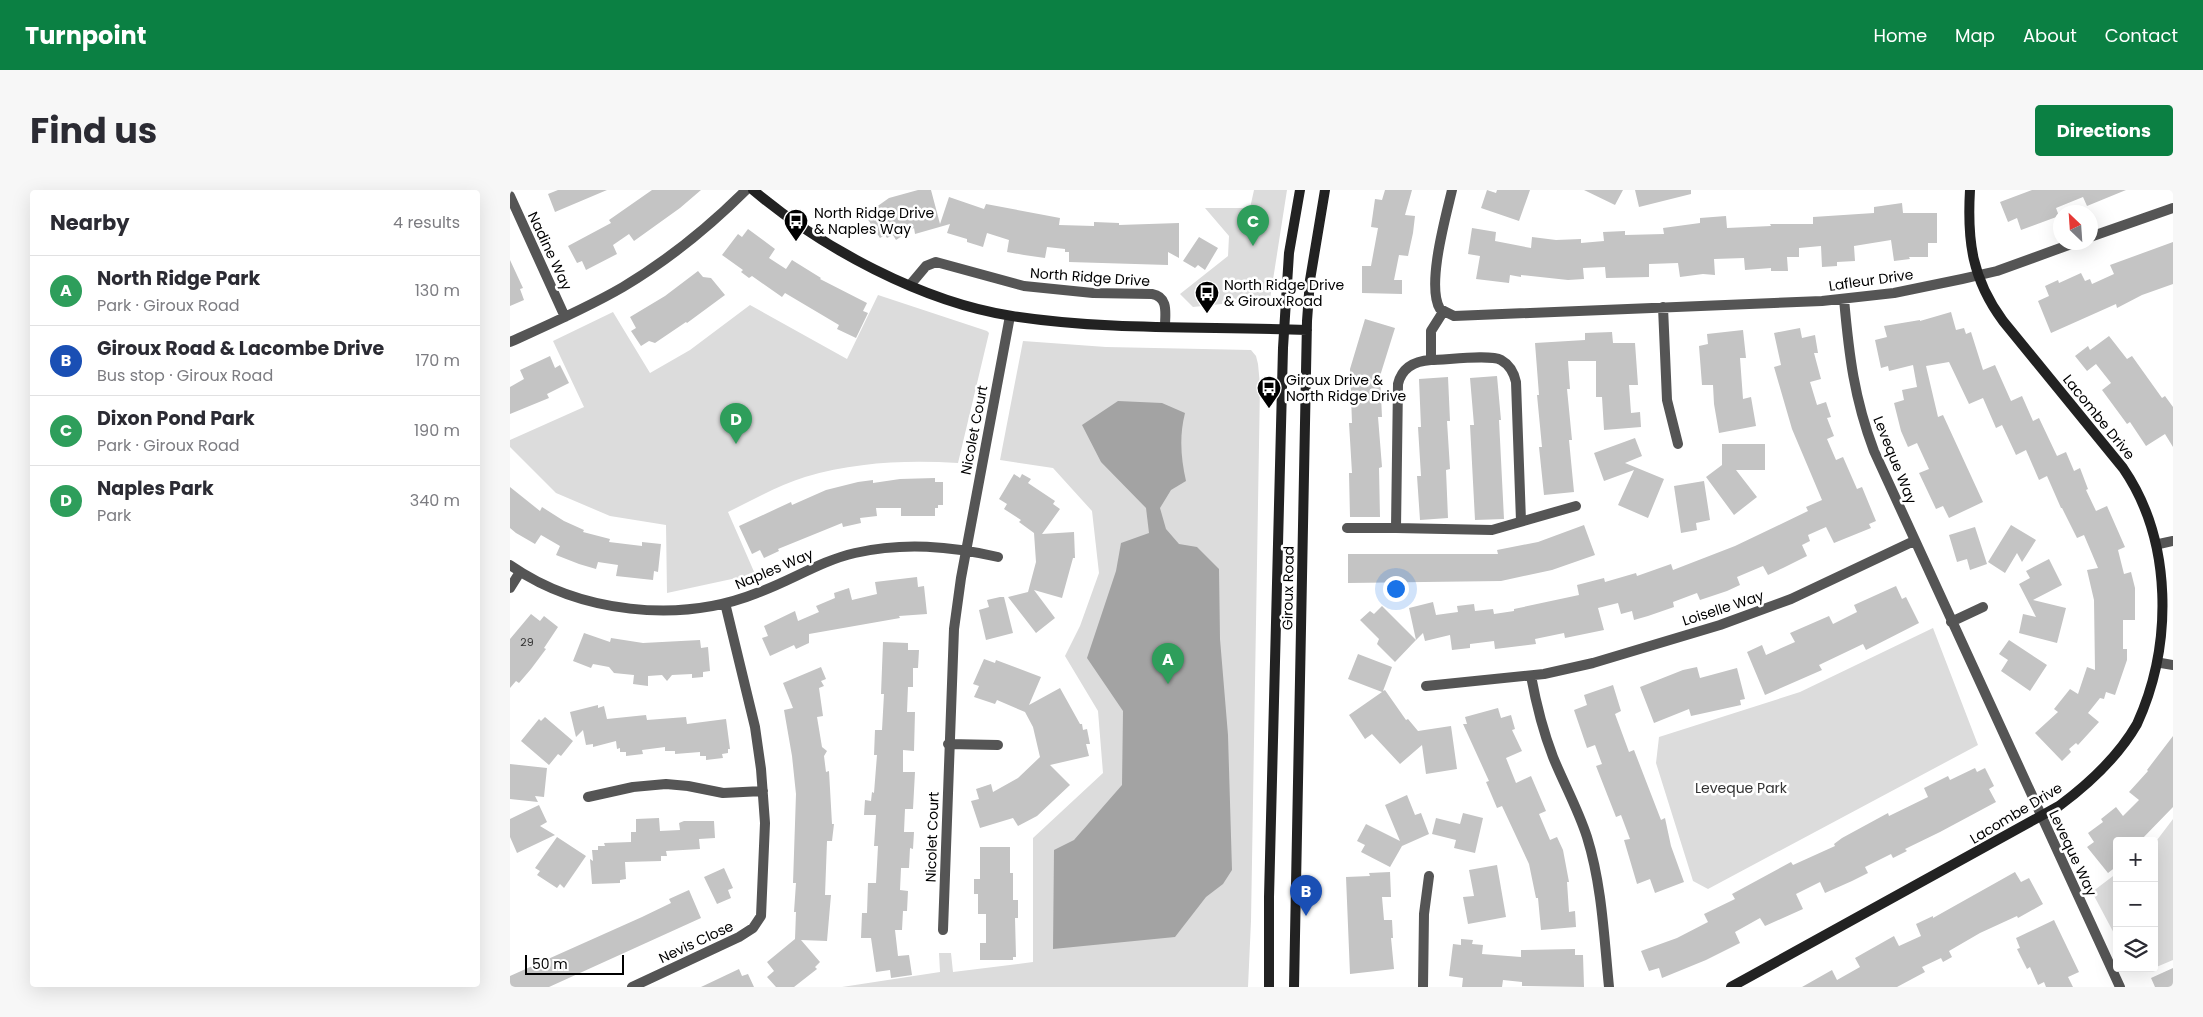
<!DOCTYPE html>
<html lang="en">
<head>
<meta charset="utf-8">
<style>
  body { margin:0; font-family:Poppins,sans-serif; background:#f7f7f7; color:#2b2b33 }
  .controls { position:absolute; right:15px; bottom:15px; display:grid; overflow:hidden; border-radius:5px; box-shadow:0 5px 20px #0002 }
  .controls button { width:45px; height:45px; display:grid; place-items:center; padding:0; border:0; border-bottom:1px solid #e1e1e2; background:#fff; color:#2b2b33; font:25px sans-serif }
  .compass { position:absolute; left:1543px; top:15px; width:45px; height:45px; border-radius:50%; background:#fff; box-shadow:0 5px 20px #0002; rotate:335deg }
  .scale { position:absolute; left:15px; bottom:12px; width:99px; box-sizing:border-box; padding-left:5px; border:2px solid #000; border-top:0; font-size:14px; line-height:18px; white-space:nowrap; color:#000; -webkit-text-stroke:4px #fff; paint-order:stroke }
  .you { position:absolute; left:885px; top:398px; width:18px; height:18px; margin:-12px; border:4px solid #fff; border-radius:50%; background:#1a73e8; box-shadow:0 0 0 8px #1a73e833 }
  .badge { display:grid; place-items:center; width:32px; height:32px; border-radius:50%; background:#0b8043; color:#fff; font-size:16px; font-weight:700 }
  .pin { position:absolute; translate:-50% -41px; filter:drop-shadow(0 1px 2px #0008) }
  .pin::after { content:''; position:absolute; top:26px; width:18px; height:15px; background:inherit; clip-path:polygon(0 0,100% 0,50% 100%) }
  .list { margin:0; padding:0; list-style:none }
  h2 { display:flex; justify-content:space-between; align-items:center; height:65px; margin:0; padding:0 20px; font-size:21px }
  h2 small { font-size:16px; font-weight:400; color:#7c7c81 }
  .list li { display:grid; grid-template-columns:32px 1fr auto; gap:15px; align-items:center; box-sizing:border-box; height:70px; padding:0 20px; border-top:1px solid #e1e1e2 }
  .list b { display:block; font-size:19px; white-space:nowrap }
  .list p { margin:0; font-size:16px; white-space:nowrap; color:#7c7c81 }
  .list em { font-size:16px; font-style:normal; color:#7c7c81 }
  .icon { flex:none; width:28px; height:28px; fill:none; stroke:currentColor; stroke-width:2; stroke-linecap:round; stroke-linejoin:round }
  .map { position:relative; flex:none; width:1663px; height:797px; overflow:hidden; border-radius:5px }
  header { display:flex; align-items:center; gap:30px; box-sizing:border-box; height:70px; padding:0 25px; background:#0b8043; color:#fff }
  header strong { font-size:24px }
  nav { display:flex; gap:28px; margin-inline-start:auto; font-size:18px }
  .intro { display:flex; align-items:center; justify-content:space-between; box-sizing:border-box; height:120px; padding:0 30px }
  h1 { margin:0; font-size:35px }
  .button { padding:12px 22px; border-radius:5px; background:#0b8043; color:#fff; font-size:18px; font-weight:700 }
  main { display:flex; gap:30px; padding:0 30px }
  aside { flex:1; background:#fff; border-radius:5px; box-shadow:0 5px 20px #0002 }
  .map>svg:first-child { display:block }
</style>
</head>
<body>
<header>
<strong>Turnpoint</strong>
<nav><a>Home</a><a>Map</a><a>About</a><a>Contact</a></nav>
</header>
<div class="intro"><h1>Find us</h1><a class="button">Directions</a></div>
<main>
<aside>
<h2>Nearby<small>4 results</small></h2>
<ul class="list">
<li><span class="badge" style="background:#2e9e5b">A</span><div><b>North Ridge Park</b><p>Park · Giroux Road</p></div><em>130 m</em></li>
<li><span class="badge" style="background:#1a4fb4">B</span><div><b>Giroux Road &amp; Lacombe Drive</b><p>Bus stop · Giroux Road</p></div><em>170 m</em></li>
<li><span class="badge" style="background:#2e9e5b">C</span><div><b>Dixon Pond Park</b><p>Park · Giroux Road</p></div><em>190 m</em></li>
<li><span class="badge" style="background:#2e9e5b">D</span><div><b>Naples Park</b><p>Park</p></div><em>340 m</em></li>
</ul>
</aside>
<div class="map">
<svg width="1663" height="797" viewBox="0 0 1663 797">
  <rect width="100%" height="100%" fill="#fff"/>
  <path fill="#dcdcdc" d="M744 0H777L760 109 683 117 670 104 718 66 719 46 695 18H740Z
    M368 105 477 141 479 143 448 273C396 270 346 272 295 287 269 295 243 310 218 322L245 384 157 403 156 335 100 326 46 303 0 257V250L74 217 43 151 103 122 140 183 180 160 240 115 337 169Z
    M513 151 596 157 741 160 746 166 748 174 750 195 741 731 738 797H332L430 782 429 763H441L443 782 523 772V648L593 583 588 521 555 466 570 436 589 383 582 321 543 278 490 270Z
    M1423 438 1468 555 1198 699 1183 691 1146 573 1149 547 1290 502Z
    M1663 629V770L1644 778V654Z
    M1607 683V749L1582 702Z"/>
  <path fill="#a3a3a3" d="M608 211 652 213 675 223C669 247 671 268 676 291L661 300 650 318 656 339 669 354 687 357 709 379 710 449 718 545 722 680 713 694 696 707 665 747 543 759 544 660 564 650 612 595 613 521 577 468 606 381 611 353 639 343 636 318 591 272 572 235Z"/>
  <path fill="#c4c4c4" d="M48 0H97L45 22 38 4Z
    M142 0H191L170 18 124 51 119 44 103 55 107 64 76 80 72 71 67 73 58 56 101 33 99 30Z
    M408 0H421L430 34 439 7 474 19 476 14 550 28 549 35 584 36V32L609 33V35L669 33V68L658 62V75L559 72V62H555V59L537 57 535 68 514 65 497 62 499 50 477 43 473 57 457 52V49L437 43 440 34 405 44 404 38 386 50 383 45 377 48 375 45 370 48 355 25 379 8Z
    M875 0H902L895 25 905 26 903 43 898 66 889 65 884 90H892V104L852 103V76H861L868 38 861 37 865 9 872 10Z
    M977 0 986 3 987 0H1020L1009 31 971 18Z
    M1074 0H1113L1105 15Z
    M1125 0H1181V4L1129 17Z
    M1522 0H1616L1577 16 1573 7 1546 18 1549 26 1511 40 1507 28 1498 32 1490 12Z
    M1392 13 1393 23H1427V53H1418V67H1399L1400 69 1384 71 1381 50 1344 56 1345 71 1327 72V76L1312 77 1311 56 1289 58V67H1277L1278 81H1261V78L1235 80 1234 68 1204 69 1205 85 1193 84 1170 87 1168 73 1139 74V87L1096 88 1095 77 1073 78 1074 89 1058 90 1011 85V87L1000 85 999 93 966 89 970 66 958 64 962 38 986 42 985 51 1021 58 1022 47 1046 50 1071 49V53L1094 51 1093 42 1115 41V45L1154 44 1153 38 1190 33V28L1216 26 1217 38 1261 36 1260 34H1303V27L1364 23V17Z
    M238 39 265 59 259 68 276 79 282 70 311 88 310 89 357 113 353 121 358 123 346 148 327 139 329 135 275 103 272 107 242 86 239 88 231 82 233 80 212 65 228 44 232 47Z
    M689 47 708 58 695 80 688 75 685 78 673 71Z
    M1663 52V94L1632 105 1607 118 1606 114 1541 143 1528 111 1539 106 1535 96 1548 90 1549 93 1571 83 1575 91 1580 89 1582 94 1604 84 1600 75Z
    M0 70 13 98 10 99 14 110 0 116Z
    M188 81 193 87 201 88 215 105 177 133 176 132 145 153 139 151 131 156 121 141 126 138 120 127 155 106Z
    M1441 122 1446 140 1454 138 1456 144 1461 142 1473 180 1485 175 1501 211 1512 206 1523 231 1529 228 1547 266 1556 262 1564 281 1570 278 1578 299 1576 300 1586 321 1597 316 1615 357 1608 360 1614 384 1621 382 1625 398V430H1613V459H1617V470L1605 505 1596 502 1594 509 1590 508 1578 523 1589 532 1568 555 1566 553 1559 559 1561 562 1552 571 1525 543 1548 522 1544 519 1560 499 1568 504 1577 477 1585 480 1584 410 1577 380 1588 378 1574 345 1567 348 1552 318H1551L1537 286 1529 290 1516 260 1506 265 1492 235 1486 238 1473 208 1459 214 1439 172 1416 176 1428 227 1433 225 1473 312 1439 328 1433 316 1426 319 1409 283 1419 279 1407 253 1398 257 1391 241 1384 213 1394 210 1392 200 1407 197 1403 175 1379 181 1378 176 1371 178 1365 150 1377 147 1374 136 1410 130V131Z
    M855 129 885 138 870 186 872 227H868L872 277 869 278 870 327H840L839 283H842L839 233H842L840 179Z
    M1290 138 1292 148 1305 145 1308 163H1304L1311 189 1300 192 1307 215 1316 212 1321 227 1317 228 1324 246 1317 249 1326 270 1333 267 1347 299 1352 297 1366 331 1359 334 1361 338 1324 353 1316 337 1298 345 1300 351 1292 355 1297 366 1273 378 1258 385 1253 376 1227 387 1230 395 1217 401 1190 410 1187 403 1163 412 1164 417 1138 426 1124 430 1122 421 1111 424 1108 413 1088 418 1094 440 1055 448 1054 443 1025 449 1026 454 985 459 984 451 960 454V458L942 460 940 445 915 451 913 443 906 450 899 418 923 412 926 425 948 422 947 416 964 414 965 421 983 419 984 424 1004 421V419L1069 405 1067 395 1094 388 1095 392 1126 383 1127 386 1161 374 1163 380 1225 356 1298 321 1296 317 1312 310 1282 239 1264 177 1271 175 1264 143Z
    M1233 140 1236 168H1230L1233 209 1241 207 1246 236 1209 243 1204 214 1203 195H1192L1189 156 1198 154 1197 144Z
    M1102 142 1103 153H1125L1128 195H1119L1121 223 1130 222 1131 237 1094 240 1092 207H1086V171H1058L1060 199H1057L1062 250H1059L1064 302 1034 305 1029 257H1032L1027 205H1029L1025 153 1075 150V143Z
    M1599 146 1617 169 1622 166 1652 208 1655 206 1663 217V257L1655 244 1636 256 1620 232 1617 234 1592 200 1601 193 1586 174 1577 181 1565 166 1578 156 1580 160Z
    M40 166 45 178 50 175 59 193 37 204 39 208 0 224V197L14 189 10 180Z
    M987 186 991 230H989L994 329 965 330 960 235H964L960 188Z
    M938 187 940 231H937L940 279 936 280 938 328 910 330 907 286H911L908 237H911L909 189Z
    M1125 248 1132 266 1115 273 1154 289 1138 328 1108 315 1124 280 1094 291 1084 263Z
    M1212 254H1255V280H1226L1247 307 1224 325 1196 287 1212 275Z
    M504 284 510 288 512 284 521 289 518 293 545 311 543 314 550 319 532 344 564 342 565 368H563L552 408 524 400 545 428 526 443 498 407 518 402 526 372 524 343 509 332 511 330 494 319 497 314 489 309Z
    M425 288V292H433V315H428V318H425V326H391V318H366L367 326 350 328 351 333 333 337 332 333 268 359 269 361 254 368 250 360 242 364 229 336 281 312 282 315 316 300 348 292 363 290V293L390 289Z
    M1194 291 1200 330 1186 333 1187 340 1171 343 1164 296Z
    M0 297 30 321 32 317 54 331 74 340 73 342 100 349 99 352 132 356V352L151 354 148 382 144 381 143 390 106 386 108 375 88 372 86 379 69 374 46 365 50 356 31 345 25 354 6 343 0 338Z
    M1074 335 1085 365 1042 380 991 391 838 393V364H988L987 360 1028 352Z
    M1501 335 1526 350 1512 372 1507 363 1495 383 1478 372Z
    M1465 337 1477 374 1460 380 1457 369 1447 372 1439 345Z
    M1539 369 1552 395 1523 410 1556 418 1547 453 1509 443 1513 424 1526 427 1509 394 1520 388 1516 381Z
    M407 387 408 397 414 396 417 424 389 426 390 428 299 444V453L286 459 284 455 260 466 252 448 258 446 254 436 285 421 288 431 309 422 306 416 325 408 324 403 339 398 342 410 367 404 365 392Z
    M1386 396 1392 409 1396 407 1409 433 1356 460 1353 454 1309 475 1312 480 1255 505 1237 462 1252 455 1256 465 1285 452 1280 443 1319 426 1323 434 1347 422 1344 415Z
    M490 407H494L503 443 476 450 469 420 479 417 477 410Z
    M872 416 906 450 885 472 867 454 869 449 850 430 860 421 864 424Z
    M21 424 30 431 34 426 48 437 34 458 36 459 21 479 9 493 6 491 0 498V449Z
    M74 443 100 452 101 448 133 453 190 450 191 458 198 457 200 481 193 482V487L182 488V484L162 485 157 491 152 485 138 486V496L123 494 124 485 104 483 99 477 83 474 81 478 63 471Z
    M1499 450 1537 475 1520 501 1491 481 1498 470 1489 464Z
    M373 452 398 453V460H409L408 478H403V497H398L397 522H405L404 561 393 560V582H405L403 619H395L394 642H404L403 659 400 658 399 678H391L390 700 398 701 397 721H393L392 740H385L388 766 399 765 402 785 381 788 380 780 366 782 361 748H351L352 723H357L358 693H366L368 656H364L366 625H354L355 610 361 611 362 602 364 603 367 565H364L365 540H372L374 504H371Z
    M848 464 882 477 873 501 875 500 896 530 898 529 908 541 941 536 947 579 916 584 912 555 890 574 862 544 855 549 839 525 872 502 838 489Z
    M474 469 485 473 486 470 531 487 519 515 550 498 570 534H572L573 540 577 539 580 554H576L579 566 540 575 560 595 527 626 508 636 503 628 470 638 461 611 469 609 466 599 481 594 483 602 508 588 530 567 523 537 515 522 487 510 485 514 464 507 469 496 463 494Z
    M311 477 316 489 311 491 314 496 309 498 313 526 307 527 312 557 317 561 314 566 316 582 319 581 322 634H324L322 651H317L315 705H321L317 751 291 750 310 772 305 777 307 779 284 797H266L257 787 264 781 257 772 285 749 286 722H284L286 693H283L286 604 282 566 274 520 283 518 273 493Z
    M1187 477 1190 488 1227 478 1235 509 1230 510 1231 515 1181 526 1179 519 1144 533 1130 497 1173 480Z
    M1103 495 1111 521 1105 524 1119 562 1124 560 1151 630 1155 628 1161 656 1174 692 1145 703 1140 689 1127 694 1114 650 1120 649 1111 625 1106 627 1086 576 1092 574 1085 555 1077 558 1064 520 1077 515 1074 505Z
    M88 515V518L94 516 97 529 136 525 137 530 176 527 177 534 216 529 220 559H218V563L212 564 213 568 196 570V566H190V562L165 564V561H155V557L132 560 133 564 116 566V562H110V558L107 559 106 551 83 557V554L76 555 73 540 66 547 60 522Z
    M988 518 991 528 1001 525 1005 539 1002 540 1012 561 996 568 1006 593 1021 586 1036 621 1029 624 1040 650 1047 647 1053 660 1059 692H1057L1059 722 1065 721 1066 737 1031 740 1028 708H1026L1019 674 992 616 987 618 976 592 979 591 953 534H957L955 527Z
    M35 527 63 551 51 566 48 564 39 575 11 551 29 529 31 531Z
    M1663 546V617L1630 651H1607V676L1598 683 1577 657 1584 652 1578 643 1593 632 1591 629 1606 617 1613 626 1629 610 1619 602 1638 581 1637 580Z
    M0 574 37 578 34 607 25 606 28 612 0 609Z
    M1465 578 1467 582 1475 578 1484 596 1479 599 1486 612 1430 642 1395 659 1397 661 1383 668 1381 664 1355 677 1358 683 1342 691 1315 703 1310 692 1286 704 1293 719 1255 736 1250 728 1225 742 1230 753 1196 770 1152 788 1149 778 1139 781 1131 761 1167 748 1198 732 1194 724 1225 709 1222 704 1281 672 1283 675 1325 656 1324 654 1332 648 1378 623 1379 626 1418 607 1414 598 1438 586 1440 590Z
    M897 605 905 625 911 623 919 644 892 656 880 677 851 662 855 655 847 651 856 634 890 651 875 615Z
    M29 615 37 632 30 636 45 645 7 663 0 647V629Z
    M953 623 973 628 965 663 944 658 946 650 922 644 926 628 950 634Z
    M149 628 150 641 170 640 169 633 174 631H204L205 648 189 649 190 659 156 661 157 666H151V671L115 672 116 689 110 690V693L82 694 80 669 83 671 82 660H88V656H95L94 653 121 652V642H126V629Z
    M47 647 76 666 54 698 50 694 47 698 27 685 30 681 25 678Z
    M470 657H500V683H503V710H508V728H505L506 767H503V770H470V753H476V724H468V704H464V689H470Z
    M987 675 996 727 958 734 953 707 964 706 959 680Z
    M214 678 223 698 218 700 221 708 207 714 194 687Z
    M880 682 881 707H872L874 730H882L883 748H881L884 779 840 784 836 687 860 686 859 683Z
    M1505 682 1511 692 1519 688 1533 714 1508 728 1507 726 1470 743 1439 761 1442 767 1433 772 1431 768 1412 777 1415 782 1387 797H1292L1322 780 1327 790 1350 777 1345 768 1384 746 1389 756 1411 746 1406 734 1423 726V728Z
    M179 700 191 728 39 797H0V786L132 727 161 713 159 709Z
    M1544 730 1569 782 1558 787 1563 797H1536L1534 792 1528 795 1520 777 1517 779 1507 759 1510 758 1506 748Z
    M951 749 963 750 962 754 973 755 972 764 1011 767V760L1065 759V765H1073L1074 797 1012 796V792L993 790 992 797H952L953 788 939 786 943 754 951 755Z
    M1663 778V797H1645L1641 788Z
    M229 779 232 786 238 784 244 797H191Z"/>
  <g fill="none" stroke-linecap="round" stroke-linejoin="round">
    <path stroke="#555" stroke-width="10" d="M942 0C936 26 916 96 930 119L944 126 1312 111 1384 103 1452 89 1487 81 1567 52
      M0 6 55 127
      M1580 47 1663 18
      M400 95 416 76 426 72 514 96 583 103 642 104C659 107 655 124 655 136
      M1334 109C1339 165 1344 208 1364 261L1610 797
      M1153 117 1157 210 1168 254
      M933 122 921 141V170C905 171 892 177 888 194L886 338 982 340 1066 316
      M0 152C38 135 77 118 113 97 158 70 199 37 236 0
      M921 170C936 170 980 164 991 170 1000 175 1004 183 1006 192L1011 331
      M837 338H886
      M1649 354 1663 351
      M0 375C69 423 169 434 247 403 281 391 310 371 345 363 394 352 440 356 488 367
      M0 398 10 382
      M1441 432 1473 417
      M1651 473 1663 475
      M1021 486C1026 513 1033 541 1043 567 1054 594 1068 619 1077 647 1092 695 1094 747 1099 797
      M916 496 1034 484 1083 473 1210 435 1281 409 1404 351
      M438 554 488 555
      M78 607 123 597 156 594 178 596 213 603 253 601
      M433 740 444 439 451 388 500 126
      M122 797 229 747 243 738 251 726 255 633 251 579 245 537 215 413
      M913 797 914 724 919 686"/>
    <path stroke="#222" stroke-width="10" d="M243 0C312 58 412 112 502 126 599 141 699 136 797 140
      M759 797V707L773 158 779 63 790 0
      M784 797 797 131 800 90 815 0
      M1221 797 1549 616C1580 593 1608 567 1627 534 1663 455 1663 351 1613 278L1493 131C1462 89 1457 51 1460 0"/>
  </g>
  <defs>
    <symbol id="bus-pin" viewBox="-11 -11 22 30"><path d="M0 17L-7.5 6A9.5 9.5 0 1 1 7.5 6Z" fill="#000" stroke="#fff"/><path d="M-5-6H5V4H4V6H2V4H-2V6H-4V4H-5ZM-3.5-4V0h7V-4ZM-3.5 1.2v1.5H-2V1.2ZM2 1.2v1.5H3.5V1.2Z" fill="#fff"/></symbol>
  </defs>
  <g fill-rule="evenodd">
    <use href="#bus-pin" x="272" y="17" width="28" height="38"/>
    <use href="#bus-pin" x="683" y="89" width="28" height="38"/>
    <use href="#bus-pin" x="745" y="184" width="28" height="38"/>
  </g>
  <g text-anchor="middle" stroke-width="5" stroke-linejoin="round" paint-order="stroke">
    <g font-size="11" fill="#313131">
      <text x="17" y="456">29</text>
    </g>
    <g font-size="14" fill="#000" stroke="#fff" text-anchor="start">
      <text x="304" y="28">North Ridge Drive<tspan x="304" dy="16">&amp; Naples Way</tspan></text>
      <text x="714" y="100">North Ridge Drive<tspan x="714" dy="16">&amp; Giroux Road</tspan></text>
      <text x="776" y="195">Giroux Drive &amp;<tspan x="776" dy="16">North Ridge Drive</tspan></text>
    </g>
    <g font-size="14" fill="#000" stroke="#fff">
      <text transform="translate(40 61) rotate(65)" y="5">Nadine Way</text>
      <text transform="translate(580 87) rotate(4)" y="5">North Ridge Drive</text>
      <text transform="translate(1361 90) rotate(-8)" y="5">Lafleur Drive</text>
      <text transform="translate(1589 227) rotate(51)" y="5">Lacombe Drive</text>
      <text transform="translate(464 240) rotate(-79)" y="5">Nicolet Court</text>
      <text transform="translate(1385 270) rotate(68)" y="5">Leveque Way</text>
      <text transform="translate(264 379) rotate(-23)" y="5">Naples Way</text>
      <text transform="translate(778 398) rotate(-89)" y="5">Giroux Road</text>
      <text transform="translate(1213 418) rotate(-18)" y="5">Loiselle Way</text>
      <text transform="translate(1506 623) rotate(-31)" y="5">Lacombe Drive</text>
      <text transform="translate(422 647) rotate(-88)" y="5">Nicolet Court</text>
      <text transform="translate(1563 663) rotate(65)" y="5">Leveque Way</text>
      <text transform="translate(186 752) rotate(-25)" y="5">Nevis Close</text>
    </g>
    <g font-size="14" fill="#333" stroke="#fff">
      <text x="1231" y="603">Leveque Park</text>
    </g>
  </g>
</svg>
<div class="controls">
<button>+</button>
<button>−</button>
<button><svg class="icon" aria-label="layers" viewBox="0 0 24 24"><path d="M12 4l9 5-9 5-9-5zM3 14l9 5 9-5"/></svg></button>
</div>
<svg class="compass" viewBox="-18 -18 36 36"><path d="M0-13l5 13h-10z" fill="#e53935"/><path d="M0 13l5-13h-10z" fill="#7c7c81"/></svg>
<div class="scale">50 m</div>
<div class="you"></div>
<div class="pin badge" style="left:658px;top:494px;background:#2e9e5b">A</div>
<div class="pin badge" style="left:796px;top:726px;background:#1a4fb4">B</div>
<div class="pin badge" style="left:743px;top:56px;background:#2e9e5b">C</div>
<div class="pin badge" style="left:226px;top:254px;background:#2e9e5b">D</div>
</div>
</main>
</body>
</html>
